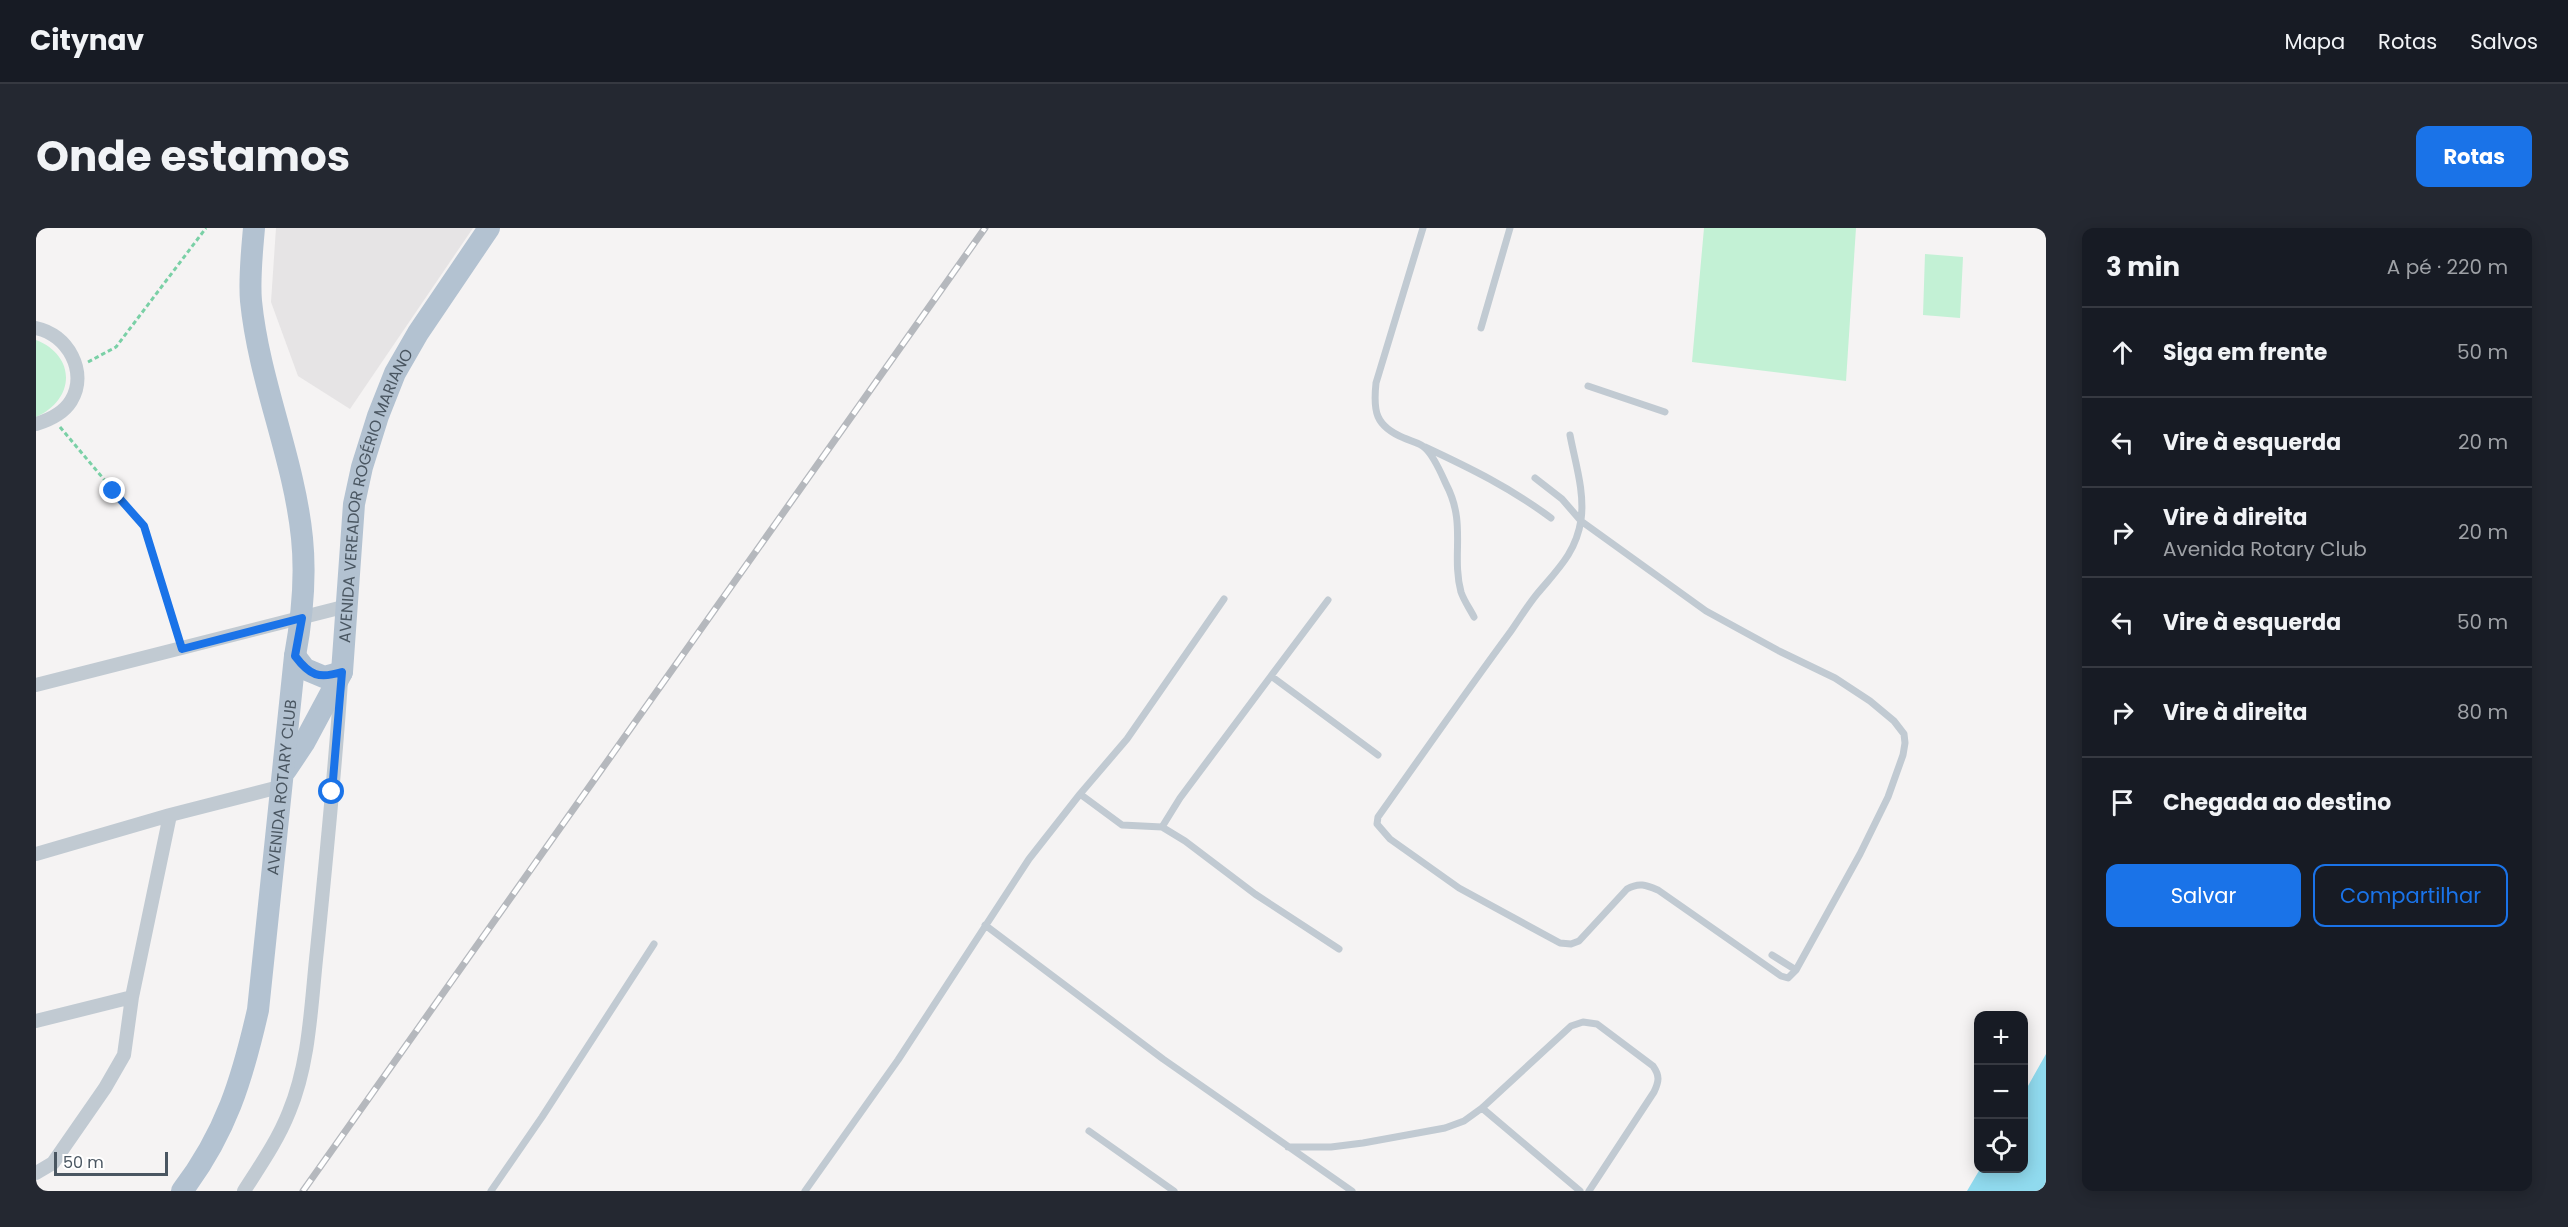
<!DOCTYPE html>
<html lang="pt">
<head>
<meta charset="utf-8">
<style>
  body { margin:0; font-family:Poppins,sans-serif; background:#242831; color:#f1f3f6 }
  .controls { position:absolute; right:18px; bottom:18px; display:grid; overflow:hidden; border-radius:12px; box-shadow:0 3px 15px #0003 }
  .controls button { width:54px; height:54px; display:grid; place-items:center; padding:0; border:0; border-bottom:2px solid #363941; background:#171b24; color:#f1f3f6; font:30px sans-serif }
  .scale { position:absolute; left:18px; bottom:15px; width:114px; box-sizing:border-box; padding-left:6px; border:3px solid #4a5661; border-top:0; font-size:16px; line-height:21px; white-space:nowrap; color:#4a5661; -webkit-text-stroke:4px #fff; paint-order:stroke }
  .stop { position:absolute; width:18px; height:18px; margin:-14px; border:4px solid #1a73e8; border-radius:50%; background:#fff }
  .stop.end { background:#1a73e8; border-color:#fff; box-shadow:0 2px 6px #0008 }
  .list { margin:0; padding:0; list-style:none }
  h2 { display:flex; justify-content:space-between; align-items:center; height:78px; margin:0; padding:0 24px; font-size:26px }
  h2 small { font-size:20px; font-weight:400; color:#9ea1a6 }
  .list li { display:grid; grid-template-columns:39px 1fr auto; gap:18px; align-items:center; box-sizing:border-box; height:90px; padding:0 24px; border-top:2px solid #363941 }
  .list b { display:block; font-size:22px; white-space:nowrap }
  .list p { margin:0; font-size:20px; white-space:nowrap; color:#9ea1a6 }
  .list em { font-size:20px; font-style:normal; color:#9ea1a6 }
  .actions { display:flex; gap:12px; padding:18px 24px }
  .actions a { flex:1; padding:14px 0; border:2px solid #1a73e8; border-radius:12px; text-align:center; font-size:21px; color:#1a73e8 }
  .actions .main { background:#1a73e8; color:#fff }
  .icon { flex:none; width:33px; height:33px; fill:none; stroke:currentColor; stroke-width:2; stroke-linecap:round; stroke-linejoin:round }
  .map { position:relative; flex:none; width:2010px; height:963px; overflow:hidden; border-radius:12px }
  header { display:flex; align-items:center; gap:36px; box-sizing:border-box; height:84px; padding:0 30px; background:#171b24; border-bottom:2px solid #363941 }
  header strong { font-size:28px }
  nav { display:flex; gap:33px; margin-inline-start:auto; font-size:21px }
  .intro { display:flex; align-items:center; justify-content:space-between; box-sizing:border-box; height:144px; padding:0 36px }
  h1 { margin:0; font-size:42px }
  .button { padding:15px 27px; border-radius:12px; background:#1a73e8; color:#fff; font-size:21px; font-weight:700 }
  main { display:flex; gap:36px; padding:0 36px }
  aside { flex:1; background:#171b24; border-radius:12px; box-shadow:0 3px 15px #0003 }
  .map>svg:first-child { display:block }
</style>
</head>
<body>
<header>
<strong>Citynav</strong>
<nav><a>Mapa</a><a>Rotas</a><a>Salvos</a></nav>
</header>
<div class="intro"><h1>Onde estamos</h1><a class="button">Rotas</a></div>
<main>
<div class="map">
<svg width="2010" height="963" viewBox="0 0 2010 963">
  <rect width="100%" height="100%" fill="#f5f3f3"/>
  <path fill="#e6e4e5" d="M240 0H437L314 181 262 148 235 74Z"/>
  <path fill="#c3f1d5" d="M1668 0H1820L1810 153 1656 134Z
    M1889 26 1927 29 1924 90 1887 87Z
    M0 112C41 128 39 172 0 189Z"/>
  <path fill="#90daee" d="M2010 826V963H1931L1944 941 1988 940V865Z"/>
  <g fill="none" stroke-linecap="round" stroke-linejoin="round">
    <path stroke="#7ad0a6" stroke-width="3" stroke-dasharray="4.5 3" stroke-linecap="butt" d="M52 134 80 119 170 0
      M24 199 108 299 142 408"/>
    <path stroke="#c1cad2" stroke-width="7" d="M1387 0 1340 155C1337 183 1339 198 1368 210 1374 213 1385 215 1389 220 1398 228 1405 245 1410 256 1431 296 1415 326 1425 364 1428 373 1434 381 1438 389
      M1445 100 1474 0
      M1552 158 1629 184
      M1534 207C1539 234 1549 264 1545 292 1540 325 1521 342 1501 366 1492 377 1484 390 1475 403 1430 464 1386 527 1342 589L1341 596 1354 611 1423 660 1524 715 1535 716 1543 713 1591 661C1603 654 1610 657 1622 662L1745 748 1752 750 1760 742
      M1389 219C1434 240 1475 260 1515 290
      M1499 250 1526 271 1545 293 1670 383 1743 423 1799 450 1834 473 1858 493 1868 506 1869 515 1867 527 1852 569 1824 626 1760 742 1736 727
      M1188 371 1091 511 1044 566 1086 597 1126 599 1149 613 1219 666 1303 721
      M1235 448 1292 372
      M1126 599 1144 570 1235 448 1342 527
      M949 697 1127 831 1316 963
      M1446 880 1544 963
      M1053 903 1138 963
      M1252 919H1295L1327 915 1409 900 1428 893 1446 880 1535 798 1547 794 1561 796 1617 838C1624 848 1623 853 1618 864L1553 963
      M455 963 506 889 618 716
      M769 963 862 832 993 631 1044 566"/>
    <path stroke="#c1cad2" stroke-width="14" d="M0 100C31 106 53 144 35 173 27 186 13 192 0 196
      M0 457 311 378
      M0 626 134 587 247 558
      M0 793 96 769
      M0 945 17 935 69 860 88 827 96 769 134 587
      M208 963C224 938 242 912 253 884 274 834 275 775 281 722 290 633 299 543 305 453"/>
    <g stroke="#b3c2d1" stroke-width="22">
      <path d="M259 428 269 441 288 449 306 444"/>
      <path id="s1" d="M250 542 268 515 306 444 318 276 326 239 342 188 359 145 382 105 453 0"/>
      <path id="s2" d="M146 963C190 905 206 852 222 782L259 428C266 390 270 349 266 310 258 230 223 154 215 73 213 50 216 23 218 0"/>
    </g>
    <defs>
      <path id="rail" d="M267 963 949 0"/>
    </defs>
    <use href="#rail" stroke="#b5b8bd" stroke-width="7"/>
    <use href="#rail" stroke="#fff" stroke-width="4.5" stroke-dasharray="14" stroke-linecap="butt"/>
  </g>
  <g fill="none" stroke-linecap="round" stroke-linejoin="round">
    <path stroke="#1a73e8" stroke-width="8" d="M77 263 108 298 146 421 266 390 259 428C274 448 283 451 306 444L296 564"/>
  </g>
  <g text-anchor="middle" stroke-width="6" stroke-linejoin="round" paint-order="stroke">
    <g font-size="16" fill="#4a5661" stroke="#fff">
      <text dy="6" stroke="none"><textPath href="#s1" startOffset="294">AVENIDA VEREADOR ROGÉRIO MARIANO</textPath></text>
      <text dy="6" stroke="none"><textPath href="#s2" startOffset="422">AVENIDA ROTARY CLUB</textPath></text>
    </g>
  </g>
</svg>
<div class="controls">
<button>+</button>
<button>−</button>
<button><svg class="icon" aria-label="locate" viewBox="0 0 24 24"><circle cx="12" cy="12" r="6"/><path d="M12 2v4M12 18v4M2 12h4M18 12h4"/></svg></button>
</div>
<div class="scale">50 m</div>
<div class="stop" style="left:296px;top:564px"></div>
<div class="stop end" style="left:77px;top:263px"></div>
</div>
<aside>
<h2>3 min<small>A pé · 220 m</small></h2>
<ul class="list">
<li><svg class="icon" aria-label="ahead" viewBox="0 0 24 24"><path d="M12 20V5M6 11l6-6 6 6"/></svg><div><b>Siga em frente</b></div><em>50 m</em></li>
<li><svg class="icon" aria-label="left" viewBox="0 0 24 24"><path d="M17 20v-9H6M10 6l-5 5 5 5"/></svg><div><b>Vire à esquerda</b></div><em>20 m</em></li>
<li><svg class="icon" aria-label="right" viewBox="0 0 24 24"><path d="M7 20v-9h11M14 6l5 5-5 5"/></svg><div><b>Vire à direita</b><p>Avenida Rotary Club</p></div><em>20 m</em></li>
<li><svg class="icon" aria-label="left" viewBox="0 0 24 24"><path d="M17 20v-9H6M10 6l-5 5 5 5"/></svg><div><b>Vire à esquerda</b></div><em>50 m</em></li>
<li><svg class="icon" aria-label="right" viewBox="0 0 24 24"><path d="M7 20v-9h11M14 6l5 5-5 5"/></svg><div><b>Vire à direita</b></div><em>80 m</em></li>
<li><svg class="icon" aria-label="arrive" viewBox="0 0 24 24"><path d="M6 21V4h12l-3 4 3 4H6"/></svg><div><b>Chegada ao destino</b></div></li>
</ul>
<div class="actions"><a class="main">Salvar</a><a>Compartilhar</a></div>
</aside>
</main>
</body>
</html>
